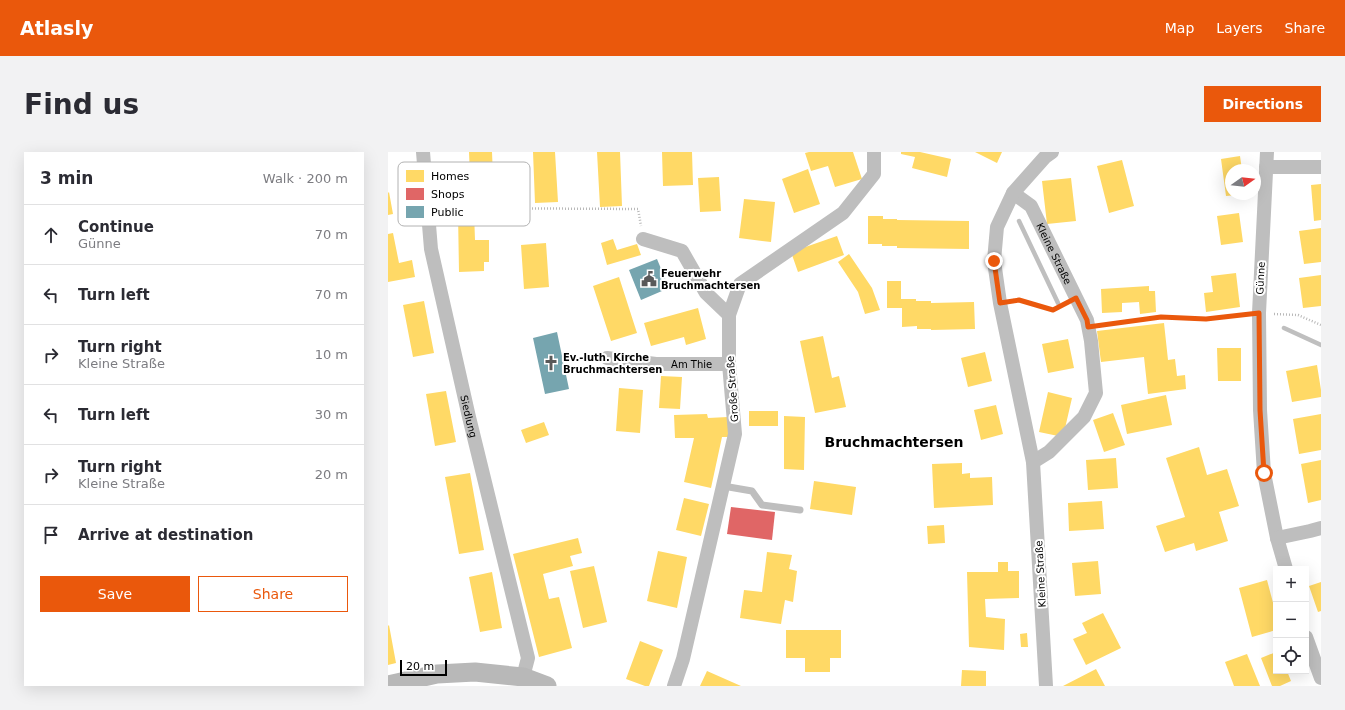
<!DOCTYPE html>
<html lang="en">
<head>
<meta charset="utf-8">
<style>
  body { margin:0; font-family:"DejaVu Sans",sans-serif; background:#f2f2f3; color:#2b2b33 }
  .controls { position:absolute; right:12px; bottom:12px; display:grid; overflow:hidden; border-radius:0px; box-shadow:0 4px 16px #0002 }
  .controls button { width:36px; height:36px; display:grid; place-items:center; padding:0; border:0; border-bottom:1px solid #e1e1e2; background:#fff; color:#2b2b33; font:20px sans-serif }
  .compass { position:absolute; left:837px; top:12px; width:36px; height:36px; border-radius:50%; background:#fff; box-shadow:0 4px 16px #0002; rotate:75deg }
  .scale { position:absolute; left:12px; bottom:10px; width:47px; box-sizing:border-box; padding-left:4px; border:2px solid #000; border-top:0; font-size:11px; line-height:14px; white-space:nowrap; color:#000; -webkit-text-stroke:3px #fff; paint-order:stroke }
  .stop { position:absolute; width:12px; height:12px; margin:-9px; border:3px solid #ea580c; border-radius:50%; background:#fff }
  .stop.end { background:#ea580c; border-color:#fff; box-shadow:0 1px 4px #0008 }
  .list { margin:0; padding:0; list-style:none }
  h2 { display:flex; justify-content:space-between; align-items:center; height:52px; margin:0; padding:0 16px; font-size:17px }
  h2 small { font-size:13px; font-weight:400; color:#7c7c81 }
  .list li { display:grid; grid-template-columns:26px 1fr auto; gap:12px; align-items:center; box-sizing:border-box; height:60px; padding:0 16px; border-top:1px solid #e1e1e2 }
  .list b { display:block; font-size:15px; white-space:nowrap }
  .list p { margin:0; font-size:13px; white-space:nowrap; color:#7c7c81 }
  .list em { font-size:13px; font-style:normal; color:#7c7c81 }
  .actions { display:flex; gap:8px; padding:12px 16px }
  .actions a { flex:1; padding:9px 0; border:1px solid #ea580c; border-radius:0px; text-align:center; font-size:14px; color:#ea580c }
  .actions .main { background:#ea580c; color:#fff }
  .icon { flex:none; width:22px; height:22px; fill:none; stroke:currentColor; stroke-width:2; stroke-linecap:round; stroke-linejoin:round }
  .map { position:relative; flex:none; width:933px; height:534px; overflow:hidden; border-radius:0px }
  header { display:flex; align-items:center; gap:24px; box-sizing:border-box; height:56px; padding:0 20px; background:#ea580c; color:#fff }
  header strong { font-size:19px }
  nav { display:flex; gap:22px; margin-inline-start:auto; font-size:14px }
  .intro { display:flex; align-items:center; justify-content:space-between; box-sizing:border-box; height:96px; padding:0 24px }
  h1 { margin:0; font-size:28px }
  .button { padding:10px 18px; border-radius:0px; background:#ea580c; color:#fff; font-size:14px; font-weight:700 }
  main { display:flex; gap:24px; padding:0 24px }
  aside { flex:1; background:#fff; border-radius:0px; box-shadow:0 4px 16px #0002 }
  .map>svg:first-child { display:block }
</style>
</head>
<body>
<header>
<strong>Atlasly</strong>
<nav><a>Map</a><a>Layers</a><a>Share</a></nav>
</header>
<div class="intro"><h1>Find us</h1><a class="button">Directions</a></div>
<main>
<aside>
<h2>3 min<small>Walk · 200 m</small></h2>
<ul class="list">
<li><svg class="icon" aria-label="ahead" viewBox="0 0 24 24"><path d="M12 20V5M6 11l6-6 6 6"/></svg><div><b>Continue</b><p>Günne</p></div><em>70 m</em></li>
<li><svg class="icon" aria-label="left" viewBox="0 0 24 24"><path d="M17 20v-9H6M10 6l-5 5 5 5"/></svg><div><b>Turn left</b></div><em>70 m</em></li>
<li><svg class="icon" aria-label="right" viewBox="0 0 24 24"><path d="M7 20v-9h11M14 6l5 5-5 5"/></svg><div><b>Turn right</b><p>Kleine Straße</p></div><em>10 m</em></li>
<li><svg class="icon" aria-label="left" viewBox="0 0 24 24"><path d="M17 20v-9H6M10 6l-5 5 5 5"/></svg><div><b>Turn left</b></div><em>30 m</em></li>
<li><svg class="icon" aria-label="right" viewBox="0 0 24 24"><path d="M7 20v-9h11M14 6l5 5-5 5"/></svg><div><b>Turn right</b><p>Kleine Straße</p></div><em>20 m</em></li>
<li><svg class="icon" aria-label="arrive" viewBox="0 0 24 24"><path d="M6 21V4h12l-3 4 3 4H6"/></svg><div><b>Arrive at destination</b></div></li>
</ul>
<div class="actions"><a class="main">Save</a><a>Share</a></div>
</aside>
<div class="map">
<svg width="933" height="534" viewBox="0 0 933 534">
  <rect width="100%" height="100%" fill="#fff"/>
  <path fill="#ffd966" d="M81 0H104L106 49 83 50Z
    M145 0H167L170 50 147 51Z
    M209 0H232L234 54 212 55Z
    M274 0H304L305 33 275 34Z
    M421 0H465L474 27 447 35 440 14 423 19 417 1Z
    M513 0H532L563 7 559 25 524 16 527 5 513 2Z
    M587 0H614L609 11Z
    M852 4 854 18H843V42L849 43 838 44 833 7Z
    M734 8 746 54 721 61 709 14Z
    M420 17 432 52 406 61 394 27Z
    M331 25 333 59 312 60 310 26Z
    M683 26 688 69 659 72 654 29Z
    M933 32V68L926 69 923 33Z
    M1 40 5 62 0 63V41Z
    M356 47 387 50 383 90 351 86Z
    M70 60H86L87 88H101V110H96V119L71 120Z
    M851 61 855 90 833 93 829 64Z
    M480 64H495V67H509V68L581 69V97L509 96V94H494V92H480Z
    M933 76V110L916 112 911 79Z
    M5 81 11 111 24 108 27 125 0 130V82Z
    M449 84 456 103 410 120 403 100Z
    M225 87 229 98 249 92 253 103 219 113 213 91Z
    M158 91 161 135 136 137 133 93Z
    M461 102 484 136 492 158 477 162 470 140 450 110Z
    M848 121 852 155 818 160 816 141 825 140 823 124Z
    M933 123V154L915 156 911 126Z
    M231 125 249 181 223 189 205 134Z
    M499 129H513V147H528V149H543V151L586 150 587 177 543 178V177H529V174L514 175V156H499Z
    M761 134V139H767L768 160 752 162 751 150 734 151V160L714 161 713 137Z
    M36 149 46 201 25 205 15 153Z
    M310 156 318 187 298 193 296 185 263 194 256 171Z
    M776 171 780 208 787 207 789 224 797 223 798 237 760 242 756 205 713 210 709 179Z
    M435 184 444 226 451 224 458 255 427 261 412 189Z
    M680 187 686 216 660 221 654 192Z
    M829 196H853V229H830Z
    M597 200 604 229 580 235 573 206Z
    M929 213 933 238V245L904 250 898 219Z
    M273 224 294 225 292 257 271 256Z
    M231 236 255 238 252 281 228 279Z
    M58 239 68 290 47 294 38 242Z
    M660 240 684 246 675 285 651 280Z
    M778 243 784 273 739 282 733 253Z
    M608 253 615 282 593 288 586 258Z
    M361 259H390V274H361Z
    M725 261 737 293 716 300 705 268Z
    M319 262 320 266 340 265 341 285H334L323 336 296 330 306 286H287L286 263Z
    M933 262V298L911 302 905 267Z
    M396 264 417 265 416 318 396 317Z
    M156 270 161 283 138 291 133 278Z
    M811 295 819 323 839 317 851 354 831 360 840 389 808 399 806 391 777 400 768 374 797 365 778 306Z
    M728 306 730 336 700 338 698 308Z
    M933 308V348L920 351 913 312Z
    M574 311V322L582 321V326L604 325 605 353 546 356 544 312Z
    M82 321 96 398 71 402 57 325Z
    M426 329 468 335 464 363 422 357Z
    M296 346 321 352 313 384 288 378Z
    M714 349 716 377 681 379 680 351Z
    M556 373 557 391 540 392 539 374Z
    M190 386 194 401 182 404 185 414 155 422 161 447 171 445 184 496 151 505 125 402Z
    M270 399 299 405 289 456 259 449Z
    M379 400 404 403 401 417 409 419 405 450 397 448 393 472 352 466 356 438 374 440Z
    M710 409 713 442 687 444 684 411Z
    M610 410H620V419H631V446L597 447 598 465 617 467 616 498 581 495 579 420H610Z
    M206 414 219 470 195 476 182 419Z
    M104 420 114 476 92 480 81 425Z
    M879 428 888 462V478L864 485 851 436Z
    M933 430V459L930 460 921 434Z
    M715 461 733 496 698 513 685 487 699 481 694 471Z
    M1 473 8 511 0 513V474Z
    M398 478H453V506H442V520H417V506H398Z
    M639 481 640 495H633L632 482Z
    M252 489 275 498 261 534H257L238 527Z
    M888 500V519H899L903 529 892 534H884L873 506Z
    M859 502 872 534H846L837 510Z
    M708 517 717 534H675Z
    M574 518 598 519V534H573Z
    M319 519 353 534H312Z"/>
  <path fill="#e06666" d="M343 355 387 360 384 388 339 382Z"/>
  <path fill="#76a5af" d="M269 107 281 136 253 148 241 118Z
    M169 180 181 237 157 242 145 186Z"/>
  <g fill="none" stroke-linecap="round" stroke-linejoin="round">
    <path stroke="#bfbfbf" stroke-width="4.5" d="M631 69 670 151
      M896 176 933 193"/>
    <path stroke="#b9b9b9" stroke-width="2.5" stroke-dasharray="1 2" stroke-linecap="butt" d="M54 56 250 57 253 74
      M625 148H631L665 158 675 153
      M886 162 910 163 933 173
      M714 173 773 165 818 167 857 163"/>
    <path stroke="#bebebe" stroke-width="7" d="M335 334 364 339 374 353 412 358"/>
    <g stroke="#bebebe" stroke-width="14">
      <path id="s1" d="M35 0 43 97 81 265 140 506 135 525"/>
      <path d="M879 0 871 161 872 258 876 321 889 386 898 417"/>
      <path d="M878 15H933"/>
      <path id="s2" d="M625 41 643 54 699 168 703 189 708 241 696 265 661 300 645 310"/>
      <path d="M255 87 294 99 318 141 341 163"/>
      <path id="s3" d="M219 206 268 212H341"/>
      <path d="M889 386 922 379 933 376"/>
      <path d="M918 485 933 526"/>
      <path d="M286 534 295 507 347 282 341 212V163L352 132 455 61 486 22V0"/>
      <path d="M658 534 645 310 612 151 606 109 609 75 625 41 657 5 664 0"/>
    </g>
    <path stroke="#b8b8b8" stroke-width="19" d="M0 533 49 522 87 520 135 525 159 534"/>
  </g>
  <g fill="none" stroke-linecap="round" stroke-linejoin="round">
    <path stroke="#ea580c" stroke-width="5" d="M606 109 612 151 631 148 665 158 688 146 699 168 700 175 773 165 818 167 871 161 872 258 876 321"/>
  </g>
  <defs>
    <symbol id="civic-bare" viewBox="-9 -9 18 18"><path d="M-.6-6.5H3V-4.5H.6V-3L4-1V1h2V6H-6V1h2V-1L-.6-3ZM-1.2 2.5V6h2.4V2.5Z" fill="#595959" stroke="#fff" stroke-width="2.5" paint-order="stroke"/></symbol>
    <symbol id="church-bare" viewBox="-9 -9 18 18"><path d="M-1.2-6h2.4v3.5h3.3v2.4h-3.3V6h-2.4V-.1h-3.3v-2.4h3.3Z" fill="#595959" stroke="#fff" stroke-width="2.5" paint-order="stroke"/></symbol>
  </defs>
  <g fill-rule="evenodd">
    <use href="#civic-bare" x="250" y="116" width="22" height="22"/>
    <use href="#church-bare" x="152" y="200" width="22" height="22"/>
  </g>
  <g text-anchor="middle" stroke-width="4" stroke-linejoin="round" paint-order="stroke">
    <g font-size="10" fill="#000" stroke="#fff">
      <text dy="4" stroke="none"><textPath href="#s2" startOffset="75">Kleine Straße</textPath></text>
      <text transform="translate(872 126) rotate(-87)" y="4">Günne</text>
      <text dy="4" stroke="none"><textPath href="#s3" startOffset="85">Am Thie</textPath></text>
      <text transform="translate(344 237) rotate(-94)" y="4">Große Straße</text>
      <text dy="4" stroke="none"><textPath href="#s1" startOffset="269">Siedlung</textPath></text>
      <text transform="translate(652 422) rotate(-93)" y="4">Kleine Straße</text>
    </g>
    <g font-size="10" font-weight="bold" fill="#000" stroke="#fff" text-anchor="start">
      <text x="273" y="125">Feuerwehr<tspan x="273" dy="12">Bruchmachtersen</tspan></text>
      <text x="175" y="209">Ev.-luth. Kirche<tspan x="175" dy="12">Bruchmachtersen</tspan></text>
    </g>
    <g font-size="14" font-weight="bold" fill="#000" stroke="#fff">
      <text x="506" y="295">Bruchmachtersen</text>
    </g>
  </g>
  <rect x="10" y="10" width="132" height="64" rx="6" fill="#fff" stroke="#b2b2b2" stroke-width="1"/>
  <rect x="18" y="18" width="18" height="12" fill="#ffd966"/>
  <rect x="18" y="36" width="18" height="12" fill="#e06666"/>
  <rect x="18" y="54" width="18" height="12" fill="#76a5af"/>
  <g font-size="11" fill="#000">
    <text x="43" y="28">Homes</text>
    <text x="43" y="46">Shops</text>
    <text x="43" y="64">Public</text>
  </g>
</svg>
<div class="controls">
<button>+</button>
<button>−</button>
<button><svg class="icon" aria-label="locate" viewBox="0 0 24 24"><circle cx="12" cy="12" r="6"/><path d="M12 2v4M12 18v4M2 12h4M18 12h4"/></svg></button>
</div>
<svg class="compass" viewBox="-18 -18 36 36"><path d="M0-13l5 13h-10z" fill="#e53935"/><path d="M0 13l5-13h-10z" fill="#7c7c81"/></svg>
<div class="scale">20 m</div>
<div class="stop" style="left:876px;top:321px"></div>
<div class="stop end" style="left:606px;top:109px"></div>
</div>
</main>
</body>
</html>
